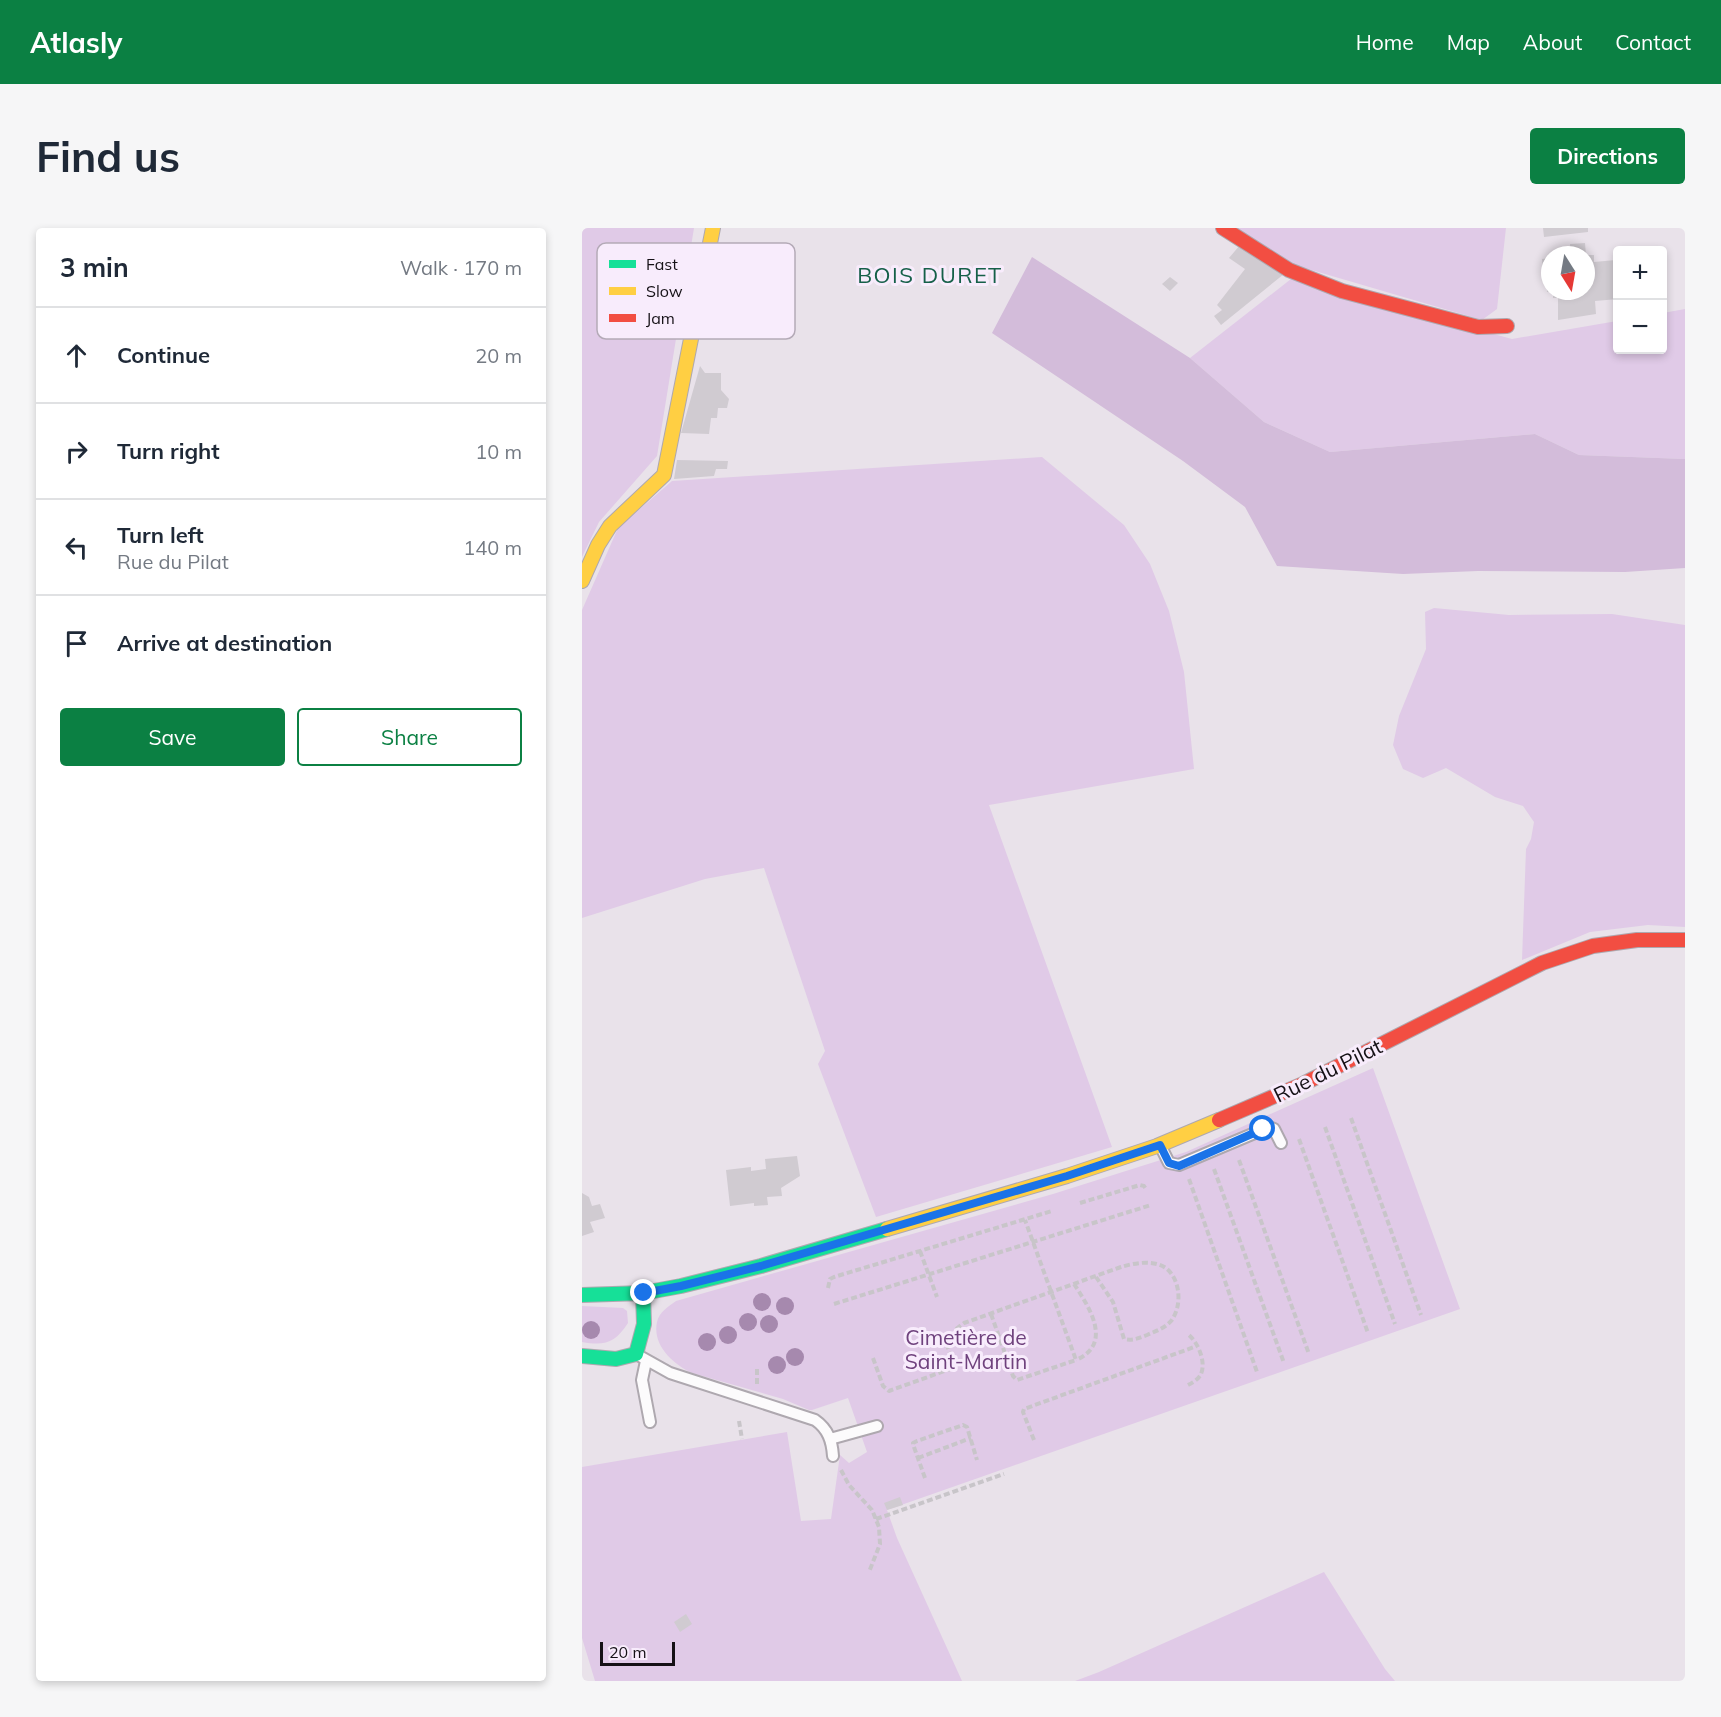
<!DOCTYPE html>
<html lang="en">
<head>
<meta charset="utf-8">
<style>
  body { margin:0; font-family:Mulish,sans-serif; background:#f6f6f7; color:#1f2937 }
  .controls { position:absolute; right:18px; top:18px; display:grid; overflow:hidden; border-radius:6px; box-shadow:0 3px 9px #0003 }
  .controls button { width:54px; height:54px; display:grid; place-items:center; padding:0; border:0; border-bottom:2px solid #e0e1e3; background:#fff; color:#1f2937; font:30px sans-serif }
  .compass { position:absolute; left:959px; top:18px; width:54px; height:54px; border-radius:50%; background:#fff; box-shadow:0 3px 9px #0003; rotate:169deg }
  .scale { position:absolute; left:18px; bottom:15px; width:75px; box-sizing:border-box; padding-left:6px; border:3px solid #151116; border-top:0; font-size:16px; line-height:21px; white-space:nowrap; color:#151116; -webkit-text-stroke:4px #f8ecfc; paint-order:stroke }
  .stop { position:absolute; width:18px; height:18px; margin:-14px; border:4px solid #1a73e8; border-radius:50%; background:#fff }
  .stop.end { background:#1a73e8; border-color:#fff; box-shadow:0 2px 6px #0008 }
  .list { margin:0; padding:0; list-style:none }
  h2 { display:flex; justify-content:space-between; align-items:center; height:78px; margin:0; padding:0 24px; font-size:26px }
  h2 small { font-size:20px; font-weight:400; color:#747a83 }
  .list li { display:grid; grid-template-columns:39px 1fr auto; gap:18px; align-items:center; box-sizing:border-box; height:96px; padding:0 24px; border-top:2px solid #e0e1e3 }
  .list b { display:block; font-size:22px; white-space:nowrap }
  .list p { margin:0; font-size:20px; white-space:nowrap; color:#747a83 }
  .list em { font-size:20px; font-style:normal; color:#747a83 }
  .actions { display:flex; gap:12px; padding:18px 24px }
  .actions a { flex:1; padding:14px 0; border:2px solid #0b8043; border-radius:6px; text-align:center; font-size:21px; color:#0b8043 }
  .actions .main { background:#0b8043; color:#fff }
  .icon { flex:none; width:33px; height:33px; fill:none; stroke:currentColor; stroke-width:2; stroke-linecap:round; stroke-linejoin:round }
  .map { position:relative; flex:none; width:1103px; height:1453px; overflow:hidden; border-radius:6px }
  header { display:flex; align-items:center; gap:36px; box-sizing:border-box; height:84px; padding:0 30px; background:#0b8043; color:#fff }
  header strong { font-size:28px }
  nav { display:flex; gap:33px; margin-inline-start:auto; font-size:21px }
  .intro { display:flex; align-items:center; justify-content:space-between; box-sizing:border-box; height:144px; padding:0 36px }
  h1 { margin:0; font-size:42px }
  .button { padding:15px 27px; border-radius:6px; background:#0b8043; color:#fff; font-size:21px; font-weight:700 }
  main { display:flex; gap:36px; padding:0 36px }
  aside { flex:1; background:#fff; border-radius:6px; box-shadow:0 3px 9px #0003 }
  .map>svg:first-child { display:block }
</style>
</head>
<body>
<header>
<strong>Atlasly</strong>
<nav><a>Home</a><a>Map</a><a>About</a><a>Contact</a></nav>
</header>
<div class="intro"><h1>Find us</h1><a class="button">Directions</a></div>
<main>
<aside>
<h2>3 min<small>Walk · 170 m</small></h2>
<ul class="list">
<li><svg class="icon" aria-label="ahead" viewBox="0 0 24 24"><path d="M12 20V5M6 11l6-6 6 6"/></svg><div><b>Continue</b></div><em>20 m</em></li>
<li><svg class="icon" aria-label="right" viewBox="0 0 24 24"><path d="M7 20v-9h11M14 6l5 5-5 5"/></svg><div><b>Turn right</b></div><em>10 m</em></li>
<li><svg class="icon" aria-label="left" viewBox="0 0 24 24"><path d="M17 20v-9H6M10 6l-5 5 5 5"/></svg><div><b>Turn left</b><p>Rue du Pilat</p></div><em>140 m</em></li>
<li><svg class="icon" aria-label="arrive" viewBox="0 0 24 24"><path d="M6 21V4h12l-3 4 3 4H6"/></svg><div><b>Arrive at destination</b></div></li>
</ul>
<div class="actions"><a class="main">Save</a><a>Share</a></div>
</aside>
<div class="map">
<svg width="1103" height="1453" viewBox="0 0 1103 1453">
  <rect width="100%" height="100%" fill="#e9e2ea"/>
  <path fill="#e0cae7" d="M0 0H112L75 228 17 294 0 329Z
    M653 0H924L915 81 900 92 709 36Z
    M709 51 930 111 1035 93 1036 122H1080L1081 85 1103 81V231L997 227 953 206 748 224 682 194 608 130Z
    M460 229 542 297 568 336 587 383 602 444 612 541 407 577 530 919 294 989 236 836 243 823 182 640 123 651 0 690V382L36 300 90 253Z
    M852 380 927 387 1030 386 1103 397V699L1066 697 1008 704 940 732 944 621 949 611 952 594 941 578 913 569 864 540 841 550 821 541 811 517 817 488 844 421 843 384Z
    M791 840 878 1081 305 1282 315 1310 380 1453H13L0 1410V1239L205 1204 219 1293 249 1291 258 1227 267 1235 285 1224 266 1170 230 1182H227L201 1171 110 1145C91 1136 70 1117 75 1094 77 1084 87 1078 94 1073L471 966 604 924Z
    M0 1078 41 1080 45 1083 46 1095C33 1115 23 1118 0 1114Z
    M742 1344 803 1441 813 1453H493L517 1444Z"/>
  <path fill="#d3bcda" d="M450 29 608 130 682 194 748 224 953 206 997 227 1103 231V340L1043 344 896 343 821 346 695 338 663 279 601 233 410 105Z"/>
  <path fill="#d0cbd1" d="M961 0H1006V4L962 9Z
    M1003 15 1004 27H989L988 16Z
    M658 17 702 46 639 97 632 88 640 82 635 77 663 41 647 30Z
    M1004 27H1012V34L1034 32 1036 71 1013 73 1014 86 976 92V70H971V63H1004Z
    M968 30V64H965V43H961L960 31Z
    M588 49 596 55 588 63 580 56Z
    M118 138 123 145H139V162L147 171 145 180H136L135 190H129L127 206 99 205Z
    M95 232 146 233 145 241H134L132 248 92 251Z
    M215 928 218 948 199 960 200 968 185 969 186 977 172 978V975L148 978 144 942 169 939V943L184 941 183 931Z
    M0 965 7 969 10 978 18 976 23 990 8 994 12 1004 0 1008Z
    M318 1269 321 1277 305 1282 302 1275Z
    M104 1386 110 1396 98 1404 92 1394Z"/>
  <g fill="none" stroke-linecap="round" stroke-linejoin="round">
    <defs>
      <path id="lane" d="M578 917 587 935 597 937 687 899 692 901 699 915
        M54 1126 88 1145 233 1192C246 1201 250 1213 251 1228
        M64 1133 60 1152 68 1194
        M248 1211 295 1198"/>
      <path id="fast" d="M0 1067 61 1065 99 1058 179 1038 305 1001
        M0 1128 34 1131 54 1126 62 1096 61 1065"/>
      <path id="slow" d="M0 353 16 317 28 298 82 247 131 0
        M305 1001 485 948 575 918 637 892"/>
      <path id="jam" d="M641 0 707 42 760 63 896 99 925 98
        M637 892 721 856 960 735 1011 718 1055 712H1103"/>
    </defs>
    <use href="#lane" stroke="#aea8af" stroke-width="14"/>
    <use href="#fast" stroke="#aea8af" stroke-width="16"/>
    <use href="#slow" stroke="#aea8af" stroke-width="16"/>
    <use href="#jam" stroke="#aea8af" stroke-width="16"/>
    <path stroke="#c8c5c9" stroke-width="4" stroke-dasharray="6 3" stroke-linecap="butt" d="M769 890 839 1087
      M743 899 813 1096
      M717 911 786 1105
      M657 932 727 1126
      M632 941 702 1135
      M607 951 675 1144
      M498 975 558 957 562 958 564 961
      M338 1023 355 1069
      M492 1056C508 1080 531 1116 494 1132
      M246 1060 248 1051 252 1049 470 983
      M252 1076 569 977
      M409 1086 431 1148 435 1152 494 1132 443 992
      M374 1101 382 1095 539 1039C552 1035 573 1031 585 1041 599 1053 600 1079 589 1093 583 1100 574 1103 565 1107 557 1110 551 1113 542 1111L531 1074 514 1049
      M291 1130 301 1158 307 1163 368 1141 372 1139V1135L360 1105
      M175 1156V1138
      M606 1157C610 1155 615 1152 618 1148 625 1136 617 1116 607 1107
      M157 1193 160 1211
      M452 1212 441 1184 442 1181 615 1118
      M336 1230 389 1210
      M259 1242 267 1257 290 1282 297 1299 298 1316 287 1344
      M343 1250 332 1219 331 1215 335 1213 381 1197 385 1199 395 1232
      M294 1291 422 1246"/>
    <use href="#lane" stroke="#fcfbfc" stroke-width="10"/>
    <use href="#fast" stroke="#16e098" stroke-width="14"/>
    <use href="#slow" stroke="#ffcf43" stroke-width="14"/>
    <use href="#jam" stroke="#f24e42" stroke-width="14"/>
  </g>
  <g fill="#a689ae">
    <circle cx="180" cy="1074" r="9"/>
    <circle cx="203" cy="1078" r="9"/>
    <circle cx="166" cy="1094" r="9"/>
    <circle cx="187" cy="1096" r="9"/>
    <circle cx="9" cy="1102" r="9"/>
    <circle cx="146" cy="1107" r="9"/>
    <circle cx="125" cy="1114" r="9"/>
    <circle cx="213" cy="1129" r="9"/>
    <circle cx="195" cy="1137" r="9"/>
  </g>
  <g fill="none" stroke-linecap="round" stroke-linejoin="round">
    <path stroke="#1a73e8" stroke-width="8" d="M62 1065 99 1058 179 1038 485 948 578 917 587 935 597 938 681 901"/>
  </g>
  <g text-anchor="middle" stroke-width="6" stroke-linejoin="round" paint-order="stroke">
    <g font-size="21" fill="#151116" stroke="#f8ecfc">
      <text transform="translate(746 843) rotate(-26)" y="7">Rue du Pilat</text>
    </g>
    <g font-size="21" fill="#6f417d" stroke="#f8ecfc">
      <text x="384" y="1117">Cimetière de<tspan x="384" dy="24">Saint-Martin</tspan></text>
    </g>
    <g font-size="22" letter-spacing="1.5" fill="#166049" stroke="#f8ecfc">
      <text x="348" y="55">BOIS DURET</text>
    </g>
  </g>
  <rect x="15" y="15" width="198" height="96" rx="9" fill="#f8ecfc" stroke="#b4aab7" stroke-width="1.5"/>
  <rect x="27" y="32" width="27" height="8" fill="#16e098"/>
  <rect x="27" y="59" width="27" height="8" fill="#ffcf43"/>
  <rect x="27" y="86" width="27" height="8" fill="#f24e42"/>
  <g font-size="16" fill="#151116">
    <text x="64" y="42">Fast</text>
    <text x="64" y="69">Slow</text>
    <text x="64" y="96">Jam</text>
  </g>
</svg>
<div class="controls">
<button>+</button>
<button>−</button>
</div>
<svg class="compass" viewBox="-18 -18 36 36"><path d="M0-13l5 13h-10z" fill="#e53935"/><path d="M0 13l5-13h-10z" fill="#747a83"/></svg>
<div class="scale">20 m</div>
<div class="stop" style="left:681px;top:901px"></div>
<div class="stop end" style="left:62px;top:1065px"></div>
</div>
</main>
</body>
</html>
